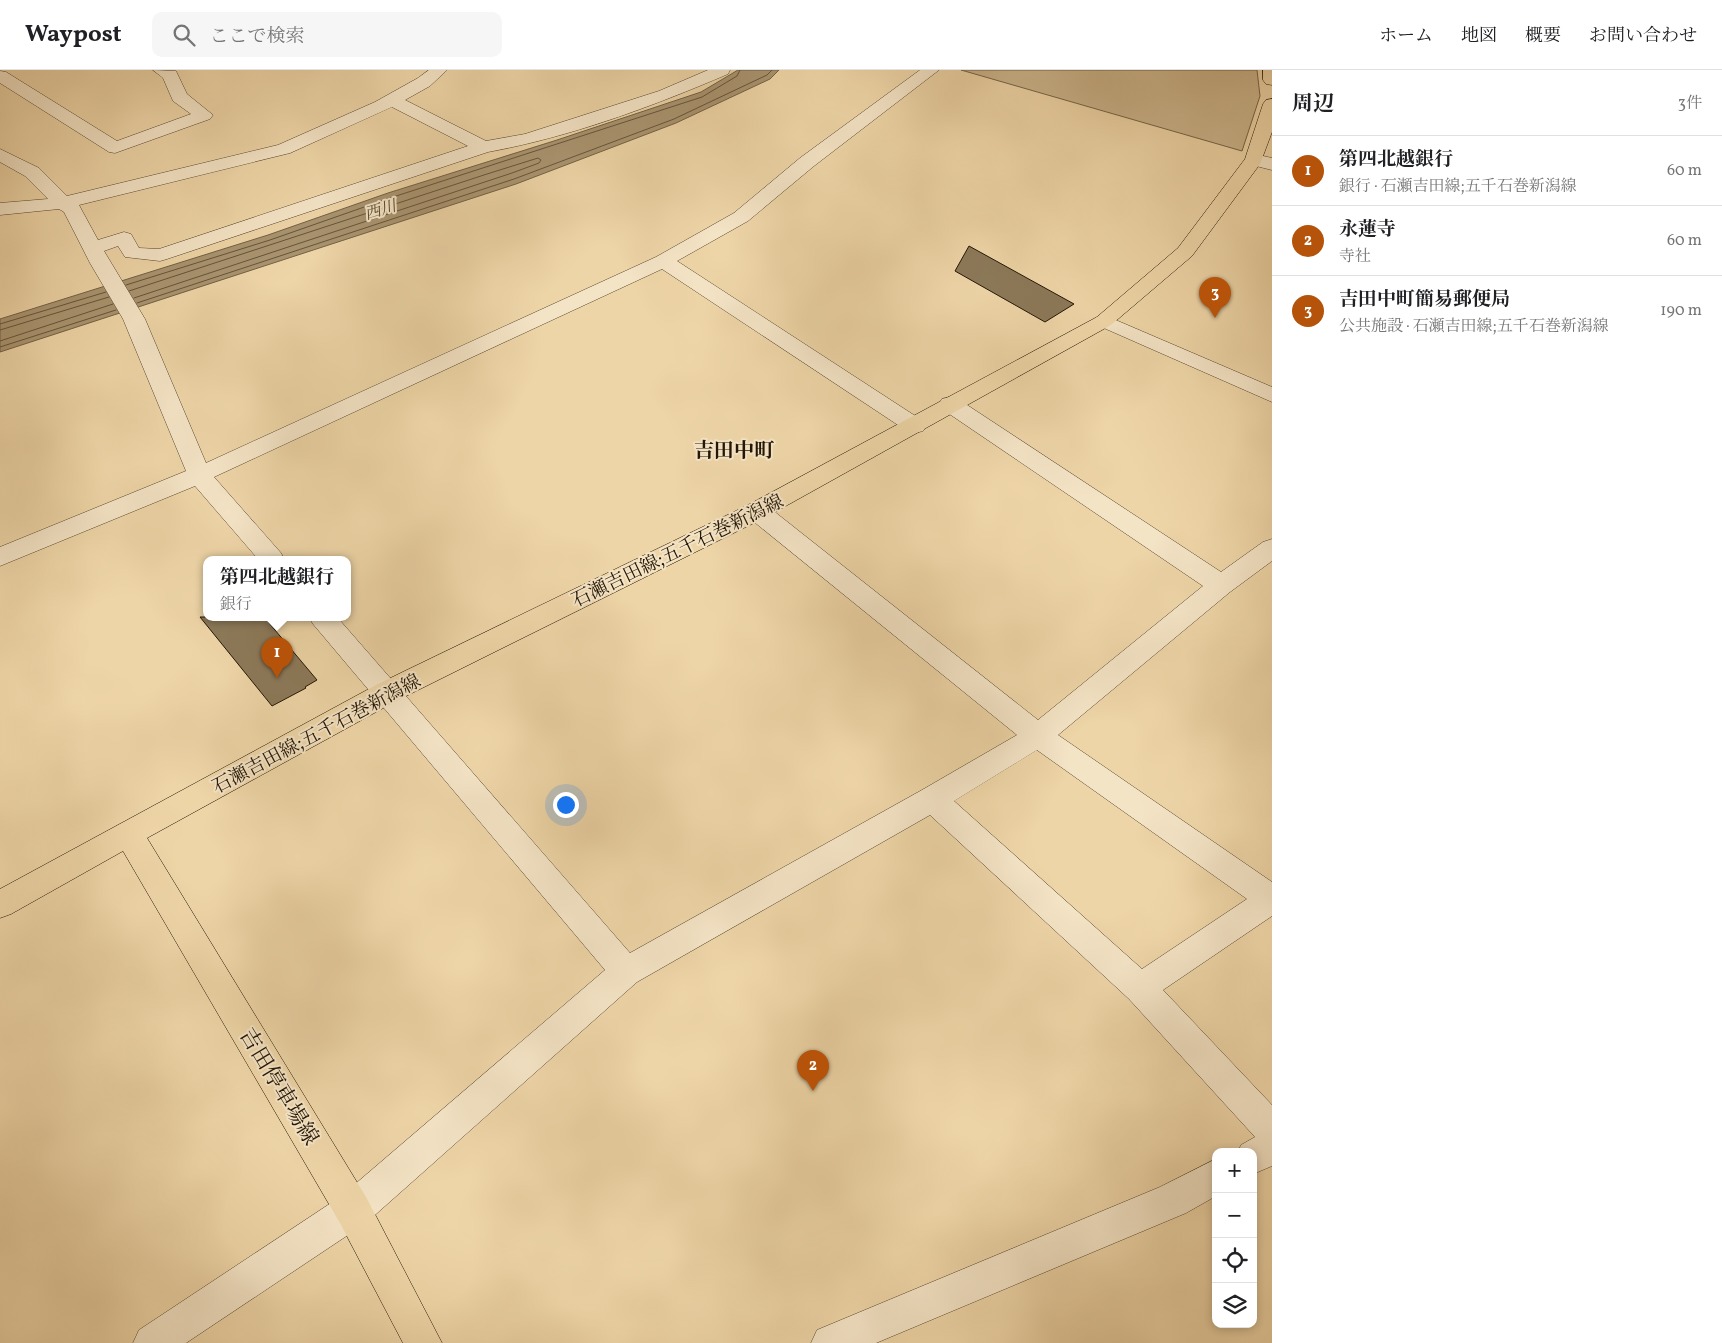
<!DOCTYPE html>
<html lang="ja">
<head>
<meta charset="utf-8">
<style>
  body { margin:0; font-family:Vollkorn,"Noto Serif JP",serif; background:#f6f6f6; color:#202124 }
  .controls { position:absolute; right:15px; bottom:15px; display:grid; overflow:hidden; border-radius:10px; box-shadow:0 2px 8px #0003 }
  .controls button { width:45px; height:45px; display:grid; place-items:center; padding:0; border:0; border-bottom:1px solid #e0e0e0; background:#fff; color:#202124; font:25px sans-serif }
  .you { position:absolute; left:565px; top:734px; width:18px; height:18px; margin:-12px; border:4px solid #fff; border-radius:50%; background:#1a73e8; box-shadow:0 0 0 8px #1a73e833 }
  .badge { display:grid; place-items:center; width:32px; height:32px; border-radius:50%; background:#b45309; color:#fff; font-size:16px; font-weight:700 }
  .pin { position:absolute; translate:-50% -41px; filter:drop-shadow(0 1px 2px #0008) }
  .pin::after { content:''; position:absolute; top:26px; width:18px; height:15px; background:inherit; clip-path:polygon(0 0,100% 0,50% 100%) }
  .popup { position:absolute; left:203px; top:486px; width:148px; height:65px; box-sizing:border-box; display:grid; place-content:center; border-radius:10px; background:#fff; filter:drop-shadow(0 1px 4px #0005); font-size:16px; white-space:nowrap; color:#757577 }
  .popup b { font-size:19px; color:#202124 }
  .popup::after { content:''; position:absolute; left:50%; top:100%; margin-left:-10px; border:10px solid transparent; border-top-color:#fff }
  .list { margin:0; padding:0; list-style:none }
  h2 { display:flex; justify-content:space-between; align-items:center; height:65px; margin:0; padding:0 20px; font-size:21px }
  h2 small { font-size:16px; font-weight:400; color:#757577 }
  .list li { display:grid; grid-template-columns:32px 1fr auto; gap:15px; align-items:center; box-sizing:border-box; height:70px; padding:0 20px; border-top:1px solid #e0e0e0 }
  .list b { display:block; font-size:19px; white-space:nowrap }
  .list p { margin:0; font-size:16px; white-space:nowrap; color:#757577 }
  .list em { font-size:16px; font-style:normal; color:#757577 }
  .icon { flex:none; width:28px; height:28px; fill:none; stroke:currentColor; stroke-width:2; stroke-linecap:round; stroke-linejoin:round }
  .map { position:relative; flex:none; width:1272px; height:1273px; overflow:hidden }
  header { display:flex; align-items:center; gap:30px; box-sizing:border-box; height:70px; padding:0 25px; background:#fff; border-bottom:1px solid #e0e0e0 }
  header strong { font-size:24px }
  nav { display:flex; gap:28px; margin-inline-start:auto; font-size:18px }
  .search { width:350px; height:45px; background:#f6f6f6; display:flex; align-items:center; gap:12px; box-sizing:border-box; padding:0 18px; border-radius:10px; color:#757577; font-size:19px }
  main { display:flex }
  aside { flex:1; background:#fff }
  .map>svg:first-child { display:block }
</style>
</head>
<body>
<header>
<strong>Waypost</strong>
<div class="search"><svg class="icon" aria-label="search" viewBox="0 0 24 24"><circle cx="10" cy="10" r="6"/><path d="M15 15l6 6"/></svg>ここで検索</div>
<nav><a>ホーム</a><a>地図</a><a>概要</a><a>お問い合わせ</a></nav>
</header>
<main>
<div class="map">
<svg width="1272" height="1273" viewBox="0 0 1272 1273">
  <rect width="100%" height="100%" fill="#eed5a7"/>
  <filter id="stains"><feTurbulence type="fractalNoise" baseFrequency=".004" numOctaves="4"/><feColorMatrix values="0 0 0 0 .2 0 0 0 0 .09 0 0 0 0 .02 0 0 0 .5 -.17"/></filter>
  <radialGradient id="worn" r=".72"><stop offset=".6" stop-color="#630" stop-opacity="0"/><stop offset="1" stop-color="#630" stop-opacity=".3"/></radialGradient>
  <path fill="#cbb48b" stroke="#766448" d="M961 0H1257L1260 26 1242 81Z"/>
  <path fill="#a99470" stroke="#736145" d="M738 0H779L770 9 676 53 516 114 0 282V249L268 165 388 123 557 70 701 22Z"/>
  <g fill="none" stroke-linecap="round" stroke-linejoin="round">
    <path stroke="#66543a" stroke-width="1" d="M126 215 270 170 390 128 702 27 737 6 740 0
      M129 221 487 104 538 88 541 90 539 93 512 103 134 228
      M137 233 514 109 674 49 767 5 772 0
      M0 254 106 222
      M0 260 109 227
      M0 271 113 234
      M0 277 116 240"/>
  </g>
  <path fill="#8c7959" stroke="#221504" d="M969 176 1074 234 1045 252 955 201Z
    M200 547H264L317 610 305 617 306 618 272 636Z"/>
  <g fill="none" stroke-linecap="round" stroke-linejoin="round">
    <defs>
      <path id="minor" d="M153 0 176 1 187 24 213 45 210 49 115 83 109 82 0 13V1L6 2 117 71 191 44 173 31 163 8Z
        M429 0H447L430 16 405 30 486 71 525 64 659 21 708 0H730L728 4C651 37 570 67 488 82L167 189 160 191 125 187 118 176 104 181 145 249 206 393 656 187 734 143 800 88 920 0H939L814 96 748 151 677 191 923 351 926 356 923 361 915 363 907 361 662 199 214 407 281 483 284 489H258L195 416 0 496V477L186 401 123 249 90 193 64 142 59 139 0 145V133L48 129 25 106 0 92V79L39 98 67 126 278 75 375 32 418 8ZM392 37 468 76 159 179 139 178 131 164 124 162 98 170 79 135 290 83Z
        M1254 84 1272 88V100L1248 94 1245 90 1248 86Z
        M1104 245 1272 317V332L1097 255 1093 251 1097 247Z
        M950 327 958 329 1221 502 1263 472 1272 469V491L1230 522 1058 665 1272 812V846L1163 920 1272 1035V1096L1253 1104V1082H1238L1241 1075 1255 1067 1129 929 930 745 637 912 366 1153 186 1273H133L139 1260 340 1127 605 900 313 554 309 547H337L630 883 922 720 1017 665 748 447 745 441 748 435 757 433 766 435 1038 650 1203 516 942 339 939 334 942 329ZM1037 680 1247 829 1142 899 954 731Z
        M1216 1089V1126L1186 1143 876 1273H811L817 1260 1160 1117Z"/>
      <path id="major" d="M1263 0H1272V15L1266 14 1263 10Z
        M1272 29V62L1260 94 1192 186 1111 255 766 447 398 630 147 768 366 1127 442 1273H403L340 1153 123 781 11 844 0 848V819L378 614 748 435 1097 247 1178 178 1245 89 1263 34 1266 30Z"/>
    </defs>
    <use href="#minor" stroke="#55452d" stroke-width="1"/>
    <use href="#major" stroke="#221504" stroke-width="1"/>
    <use href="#minor" fill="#f4e4c6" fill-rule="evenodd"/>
    <use href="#major" fill="#eed5a7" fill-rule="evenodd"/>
  </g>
  <g text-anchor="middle" stroke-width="4" stroke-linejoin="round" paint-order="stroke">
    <g font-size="16" font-style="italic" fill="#58482f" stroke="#f4e4c6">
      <text transform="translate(380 139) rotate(-17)" y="6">西川</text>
    </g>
    <g font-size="19" fill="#221504" stroke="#f4e4c6">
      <text transform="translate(677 480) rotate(-26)" y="7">石瀬吉田線;五千石巻新潟線</text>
      <text transform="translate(316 663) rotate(-28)" y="7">石瀬吉田線;五千石巻新潟線</text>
    </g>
    <g font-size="20" font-weight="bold" fill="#221504" stroke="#f4e4c6">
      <text x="734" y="387">吉田中町</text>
    </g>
    <g font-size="22" fill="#221504" stroke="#f4e4c6">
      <text transform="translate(280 1016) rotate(59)" y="8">吉田停車場線</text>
    </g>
  </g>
  <rect width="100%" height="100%" filter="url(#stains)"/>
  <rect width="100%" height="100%" fill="url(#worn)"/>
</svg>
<div class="controls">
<button>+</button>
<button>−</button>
<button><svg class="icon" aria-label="locate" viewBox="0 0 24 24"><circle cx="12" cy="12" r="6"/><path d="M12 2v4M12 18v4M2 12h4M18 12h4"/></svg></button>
<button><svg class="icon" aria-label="layers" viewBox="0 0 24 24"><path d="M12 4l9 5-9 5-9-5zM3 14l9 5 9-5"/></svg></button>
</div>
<div class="you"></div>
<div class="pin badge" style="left:277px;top:608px">1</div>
<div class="popup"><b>第四北越銀行</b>銀行</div>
<div class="pin badge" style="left:813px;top:1021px">2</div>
<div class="pin badge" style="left:1215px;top:248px">3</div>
</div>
<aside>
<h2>周辺<small>3件</small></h2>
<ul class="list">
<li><span class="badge">1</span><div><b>第四北越銀行</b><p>銀行 · 石瀬吉田線;五千石巻新潟線</p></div><em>60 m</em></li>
<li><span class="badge">2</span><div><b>永蓮寺</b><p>寺社</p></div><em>60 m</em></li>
<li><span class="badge">3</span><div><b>吉田中町簡易郵便局</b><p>公共施設 · 石瀬吉田線;五千石巻新潟線</p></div><em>190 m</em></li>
</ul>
</aside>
</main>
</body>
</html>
